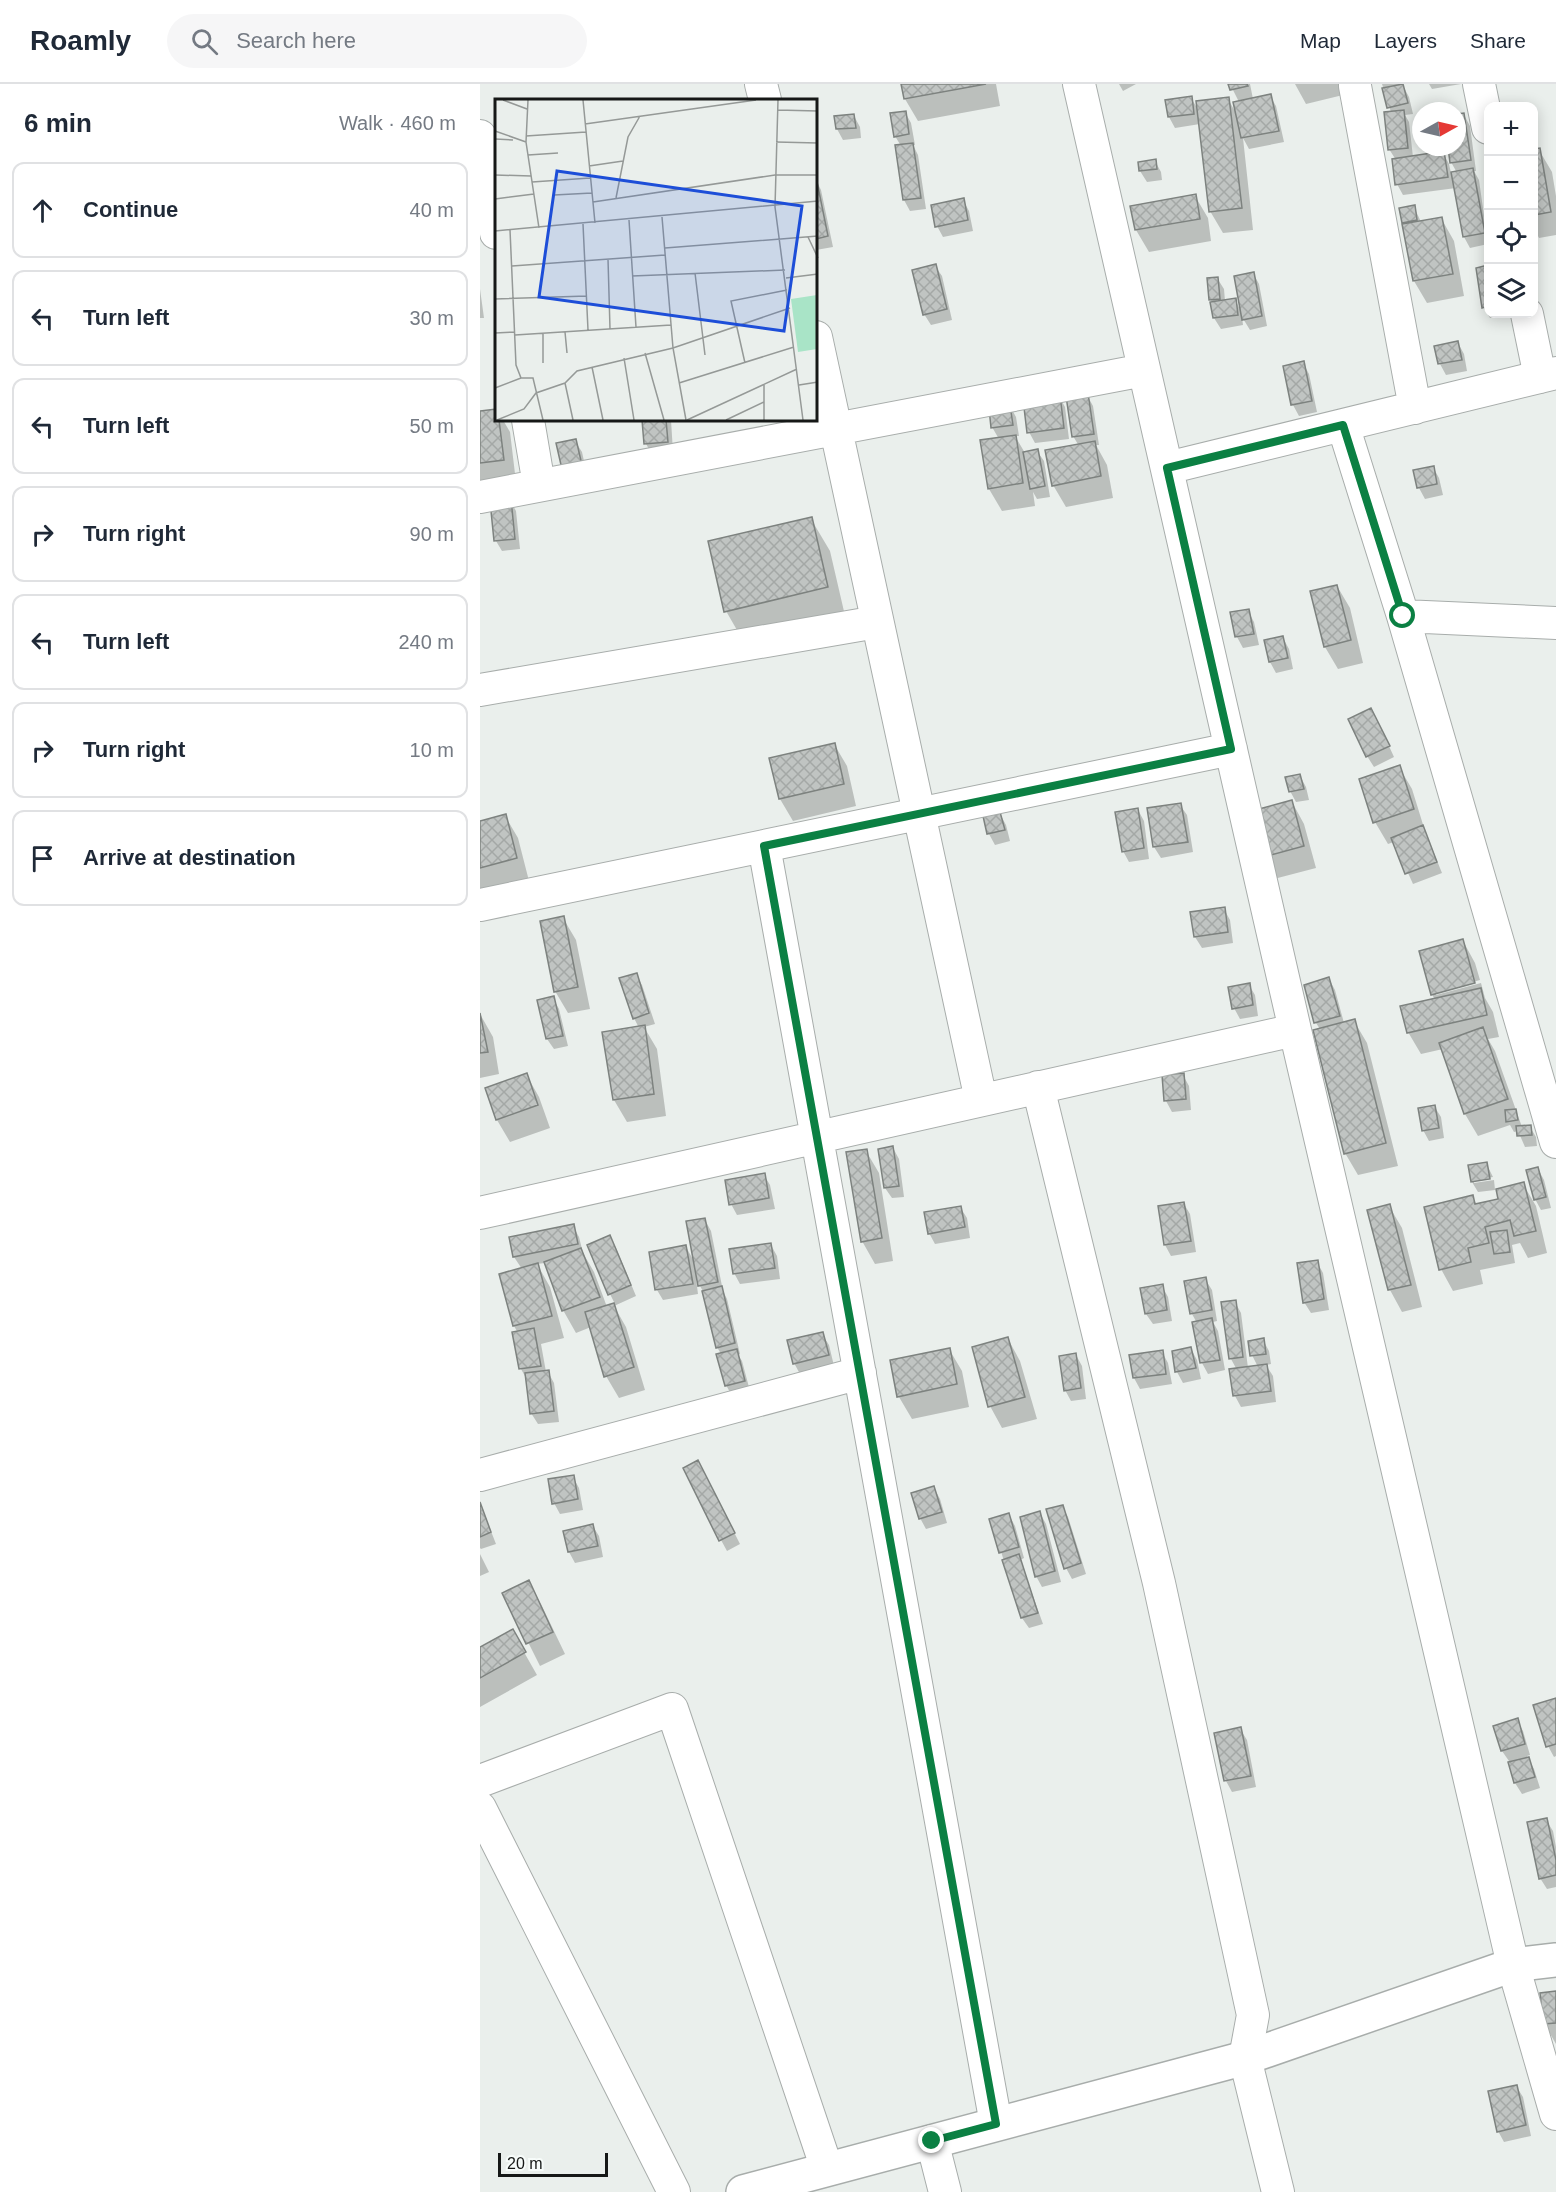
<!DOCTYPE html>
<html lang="en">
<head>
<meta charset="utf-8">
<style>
  body { margin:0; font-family:Helvetica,sans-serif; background:#f6f6f7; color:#1f2937 }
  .controls { position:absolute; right:18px; top:18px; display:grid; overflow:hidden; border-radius:12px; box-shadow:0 3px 15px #0003 }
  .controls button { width:54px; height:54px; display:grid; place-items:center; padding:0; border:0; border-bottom:2px solid #e0e1e3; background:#fff; color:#1f2937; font:30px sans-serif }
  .compass { position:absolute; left:932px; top:18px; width:54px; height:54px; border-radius:50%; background:#fff; box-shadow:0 3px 15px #0003; rotate:82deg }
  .scale { position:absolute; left:18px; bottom:15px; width:110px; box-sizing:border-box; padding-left:6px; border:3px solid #161817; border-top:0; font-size:16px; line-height:21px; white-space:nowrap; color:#161817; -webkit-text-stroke:4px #f7fcfa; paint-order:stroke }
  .stop { position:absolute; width:18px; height:18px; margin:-14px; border:4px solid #0b8043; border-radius:50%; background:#fff }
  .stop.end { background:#0b8043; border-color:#fff; box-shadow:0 2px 6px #0008 }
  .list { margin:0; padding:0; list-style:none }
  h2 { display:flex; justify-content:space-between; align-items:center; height:78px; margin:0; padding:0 24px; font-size:26px }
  h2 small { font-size:20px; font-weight:400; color:#747a83 }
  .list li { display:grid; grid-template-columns:39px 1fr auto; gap:18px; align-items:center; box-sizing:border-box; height:96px; margin:0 12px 12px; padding:0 12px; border:2px solid #e0e1e3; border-radius:12px }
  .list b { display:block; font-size:22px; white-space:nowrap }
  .list em { font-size:20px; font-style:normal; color:#747a83 }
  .icon { flex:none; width:33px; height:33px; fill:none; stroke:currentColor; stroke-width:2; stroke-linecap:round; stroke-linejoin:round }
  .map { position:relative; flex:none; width:1076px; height:2108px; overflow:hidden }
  header { display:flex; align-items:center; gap:36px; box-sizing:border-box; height:84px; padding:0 30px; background:#fff; border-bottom:2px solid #e0e1e3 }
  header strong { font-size:28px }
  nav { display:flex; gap:33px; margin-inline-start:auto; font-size:21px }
  .search { width:420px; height:54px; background:#f6f6f7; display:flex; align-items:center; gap:15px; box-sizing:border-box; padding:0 21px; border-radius:33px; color:#747a83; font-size:22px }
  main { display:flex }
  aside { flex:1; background:#fff }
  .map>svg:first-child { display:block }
</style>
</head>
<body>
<header>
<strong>Roamly</strong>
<div class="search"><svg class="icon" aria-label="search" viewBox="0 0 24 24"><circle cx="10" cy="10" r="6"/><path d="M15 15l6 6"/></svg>Search here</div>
<nav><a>Map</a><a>Layers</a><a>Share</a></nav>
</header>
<main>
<aside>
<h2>6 min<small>Walk · 460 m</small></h2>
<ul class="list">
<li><svg class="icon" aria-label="ahead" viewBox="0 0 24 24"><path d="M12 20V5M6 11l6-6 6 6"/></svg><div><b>Continue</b></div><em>40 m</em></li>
<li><svg class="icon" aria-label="left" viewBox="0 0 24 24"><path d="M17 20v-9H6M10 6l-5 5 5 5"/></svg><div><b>Turn left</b></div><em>30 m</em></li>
<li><svg class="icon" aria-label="left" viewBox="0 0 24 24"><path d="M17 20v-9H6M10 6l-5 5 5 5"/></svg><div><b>Turn left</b></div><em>50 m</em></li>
<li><svg class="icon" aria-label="right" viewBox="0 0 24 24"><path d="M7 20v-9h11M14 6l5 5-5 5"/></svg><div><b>Turn right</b></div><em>90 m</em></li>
<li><svg class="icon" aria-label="left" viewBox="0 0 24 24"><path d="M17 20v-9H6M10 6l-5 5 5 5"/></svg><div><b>Turn left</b></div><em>240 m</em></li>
<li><svg class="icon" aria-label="right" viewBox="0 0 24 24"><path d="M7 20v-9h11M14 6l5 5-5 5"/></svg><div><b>Turn right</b></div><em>10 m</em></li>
<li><svg class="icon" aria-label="arrive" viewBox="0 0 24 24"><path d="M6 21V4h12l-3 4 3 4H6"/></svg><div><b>Arrive at destination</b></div></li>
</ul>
</aside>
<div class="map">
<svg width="1076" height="2108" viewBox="0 0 1076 2108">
  <defs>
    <pattern id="building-cross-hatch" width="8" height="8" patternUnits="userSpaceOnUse" patternTransform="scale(1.5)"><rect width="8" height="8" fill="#c0c4c2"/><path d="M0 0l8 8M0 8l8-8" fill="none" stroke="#a4a8a6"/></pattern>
  </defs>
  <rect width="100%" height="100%" fill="#eaefec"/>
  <path fill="#0003" d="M422 0H516L520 22 438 37 425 15Z
    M639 0H656L643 7Z
    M750 0H770L773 15 790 12 796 22 804 58 769 65 763 54 773 146 743 149 730 127 720 40 695 44 689 33 687 17 711 14 719 27 748 15 757 31 759 18Z
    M815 0H861L863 11 826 20Z
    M902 0H924H922L929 13 933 30 925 31 929 38 933 73 963 69 969 80 971 89 976 87 971 78 969 63H977V31H984L990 42 996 87H994L999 96 1008 160 990 164 984 153 976 104 923 111 917 100 916 76 909 65 911 28Z
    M949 0H981L952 5Z
    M425 28 431 39 435 61H433L438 71 446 125 430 127 424 116 417 63 421 62 415 52Z
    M374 32 380 43 381 54 363 56 357 45Z
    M1059 66 1072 88 1076 112V151L1059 154 1054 144V67Z
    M675 77 681 88 682 96 667 98 660 87 659 79Z
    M336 96 341 106 353 163 336 166Z
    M715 112 728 134 731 157 669 168 656 146 652 123Z
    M483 116 489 127 493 147 463 153 457 142Z
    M934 123 941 138 961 134 974 157 984 212 947 219 934 197 923 139Z
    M455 182 462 192 472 236 451 241 444 230Z
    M1008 183V230L1027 231 1010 234 1003 223 997 185Z
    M773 189 779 200 787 242 770 246 762 233 763 241 741 245 734 234 731 215 737 194 744 205 745 217 755 216 761 227Z
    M0 205 4 234H0Z
    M978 259 984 270 987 287 966 291 960 280 956 263Z
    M823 279 829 290 837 328 819 332 813 321 805 283Z
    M607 311 613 322 619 361H616L627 381 633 414 586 423 573 401 599 362 593 352Z
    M579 312 585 323 589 355 555 359 549 348Z
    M530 322 536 333 539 352H535L545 369 557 367 564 377 570 413 557 415 553 408 555 422 522 427 509 405 519 355 512 343Z
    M16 326V336H23L30 348 36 398 0 402V328Z
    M164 336H191L193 368 172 370 166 360Z
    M95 357 102 368 109 400 92 404Z
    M953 383 959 394 963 411 945 415 939 404 935 387Z
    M30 416 36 427 40 465 22 467 16 457Z
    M331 435 350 467 366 536 265 560 246 527Z
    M857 502 870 524 883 579 858 585 845 563 832 508Z
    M768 527 774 538 779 561 763 564 757 553 752 529Z
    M803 554 809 565 813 585 796 589 790 578Z
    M897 636 914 673 894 683 887 672Z
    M354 660 367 682 376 722 313 737 300 715Z
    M919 683 932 705 945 747 962 789 933 800 914 758 908 760 895 738Z
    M820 692 826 703 829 716 816 718 810 707Z
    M812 718 824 740 836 784 790 796 777 774Z
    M700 721 707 731 713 768 681 774 674 763Z
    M658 726 664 737 669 775 649 778 643 767Z
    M520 730 526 741 530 757 515 761 509 750 505 733Z
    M25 732 38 754 49 797 0 809V738Z
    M744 825 750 836 753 859 722 864 715 853Z
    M83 834 96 856 110 925 88 929 75 907Z
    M983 857 995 879 1000 896 956 908V911L1001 899 1005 914 1013 928 1019 953 1008 955 1015 967 1042 1043H1050L1056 1053 1057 1062 1045 1063 1038 1047 1034 1048 1030 1041 998 1052 985 1030 963 965 941 970 928 948 955 916 952 910Z
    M156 891 162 901 175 940 164 943 177 965 186 1032 147 1038 134 1016 159 944 154 934Z
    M849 895 855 906 864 939 874 937 887 959 918 1082 878 1091 865 1069 840 945 836 939 825 902Z
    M769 901 775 911 778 932 760 935 754 924Z
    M73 914 79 925 88 962 74 965 67 955Z
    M0 930 13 953 19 990 0 994Z
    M46 990 59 1013 70 1044 30 1058 17 1036 7 1004Z
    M703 991 709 1002 711 1026 692 1028 686 1017Z
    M954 1022 961 1033 964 1054 949 1057 943 1046Z
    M413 1064 419 1075 424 1113 412 1114 405 1104Z
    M386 1067 399 1089 413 1177 395 1180 382 1157Z
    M1006 1079 1013 1093 994 1096V1099L1014 1096 1015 1106 998 1108 992 1098Z
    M1058 1085 1064 1096 1071 1124 1061 1126 1055 1115Z
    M284 1091 290 1101 295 1125 257 1131 251 1120Z
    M1043 1100 1056 1122 1067 1169 1048 1174 1040 1159 1032 1161 1035 1179 1000 1186 1003 1200 973 1207 961 1185 992 1113 997 1121 1020 1117Z
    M704 1120 710 1130 716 1168 691 1172 685 1161Z
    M909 1122 922 1144 942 1223 922 1228 910 1206Z
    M480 1123 487 1134 490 1154 455 1160 449 1149Z
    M225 1136 231 1147 243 1207 247 1215 260 1270 258 1271 262 1277 270 1307 252 1312 246 1301 241 1270 237 1263 224 1209 216 1195 218 1210 183 1216 177 1206 206 1163 215 1179Z
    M93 1142 99 1153 103 1169 114 1188 127 1223 135 1220 130 1210V1153L136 1164 156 1212 134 1222 146 1243 165 1306 139 1314 126 1292 111 1243 96 1249 83 1226 65 1179 57 1180 70 1203 84 1254 61 1260 66 1288H68L74 1299 79 1338 58 1340 51 1329 47 1296 41 1285 34 1250 38 1249 34 1242 20 1191 42 1185 34 1173Z
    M291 1161 297 1172 300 1195 260 1200 254 1189Z
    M837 1178 843 1189 849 1226 831 1229 824 1218Z
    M725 1195 732 1206 737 1237 733 1238 738 1247 745 1286 728 1290 722 1279 714 1240 717 1239 712 1230 706 1198Z
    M682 1202 688 1213 692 1237 673 1240 666 1230Z
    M755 1218 761 1229 768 1284 778 1283 772 1271 783 1256 789 1267 791 1280 786 1281 793 1292 796 1318 761 1323 755 1312 757 1286 751 1275 743 1219Z
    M342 1250 349 1261 354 1282 320 1290 314 1279Z
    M528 1255 540 1277 557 1335 522 1344 510 1322Z
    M469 1265 482 1287 489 1323 432 1335 419 1313Z
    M711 1265 717 1276 721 1295 703 1299 697 1288 693 1268Z
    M682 1268 688 1279 692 1300 660 1305 654 1294 651 1272Z
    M596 1271 602 1282 606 1315 591 1317 585 1306Z
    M224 1389 260 1460 247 1467 241 1456Z
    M93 1393 99 1404 103 1426 80 1430 74 1419Z
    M454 1404 460 1415 467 1439 446 1445 440 1434Z
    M0 1419 16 1460 1 1465 0 1464Z
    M582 1422 588 1433 606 1490 592 1495 586 1484Z
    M560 1429 566 1440 581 1498 562 1503 556 1492Z
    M529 1431 535 1442 544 1474 540 1476 563 1540 549 1544 542 1534 511 1436Z
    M112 1441 119 1452 123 1473 95 1479 89 1468 85 1448Z
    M0 1470 9 1488 0 1492Z
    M49 1498 61 1520 85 1570 60 1582 24 1510Z
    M32 1547 57 1591 0 1623V1565Z
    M1076 1616V1672L1074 1673 1068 1662Z
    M1037 1636 1043 1647 1050 1671 1047 1672 1054 1685 1060 1704 1042 1710 1035 1699 1029 1677 1022 1667 1015 1643Z
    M760 1645 767 1656 776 1703 752 1708 746 1697 736 1650Z
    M1066 1736 1073 1747 1076 1763V1803L1067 1805 1060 1794Z
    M1076 1909V1960L1064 1939Z
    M1036 2002 1043 2013 1051 2052 1024 2058 1018 2047Z"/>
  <path fill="url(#building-cross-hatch)" stroke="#7d827f" stroke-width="1.5" d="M421 0H506L424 15Z
    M748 0H767L768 2 750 6Z
    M923 0 928 19 907 24 902 4Z
    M791 10 799 47 761 54 753 18Z
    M712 12 714 30 688 33 685 16Z
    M749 13 762 124 729 128 716 17Z
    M924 26 928 64 908 66 904 28Z
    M426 27 429 50 414 53 410 29Z
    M984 29 991 76 970 79 968 63H977V30Z
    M374 30 376 44 356 45 354 32Z
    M433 59 441 114 423 116 415 61Z
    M1060 64 1071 128 1054 131V65Z
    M964 67 968 93 915 101 912 75Z
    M676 75 677 85 659 87 658 78Z
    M993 84 1005 149 983 153 971 88Z
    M336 93 348 152 336 155Z
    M716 110 720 135 655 146 650 122Z
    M484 114 488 136 455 143 451 121Z
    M935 121 937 136 922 139 919 124Z
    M962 133 973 190 933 197 922 140Z
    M456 180 467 225 443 231 432 186Z
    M1008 181V222L1002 224 996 184Z
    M774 188 782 232 762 236 754 192Z
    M738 193 740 215 729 216 727 194Z
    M756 214 758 231 733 234 730 218Z
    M978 257 982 276 958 280 954 262Z
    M824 277 832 317 811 321 803 282Z
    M608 309 614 350 592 353 586 312Z
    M580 311 584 344 547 349 543 315Z
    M530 321 533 341 511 344 509 324Z
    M16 325V336H19L24 376 0 379V327Z
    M162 336H186L188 358 164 360Z
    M536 351 543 399 508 405 500 356Z
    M96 355 104 390 84 394 76 359Z
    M615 357 621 392 572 402 565 366Z
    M558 365 565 402 550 405 543 368Z
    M954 382 957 400 937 404 933 386Z
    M31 415 35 455 14 457 10 417Z
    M332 433 348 503 244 528 228 457Z
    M857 501 871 556 844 563 830 507Z
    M769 525 774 550 755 553 750 528Z
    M803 552 808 574 789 578 784 556Z
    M891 624 910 662 886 673 868 635Z
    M355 659 364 700 299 715 289 674Z
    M920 681 934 725 893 739 879 695Z
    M820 690 824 705 809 708 805 693Z
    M812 716 824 762 776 775 764 729Z
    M701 719 708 758 673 763 667 724Z
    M658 724 664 764 642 768 635 728Z
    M520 728 525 746 507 750 503 732Z
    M26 730 37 774 0 784V737Z
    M943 741 957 778 925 790 911 754Z
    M745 823 748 848 714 853 710 828Z
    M84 832 98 903 74 908 60 837Z
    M983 855 995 899 951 911 939 867Z
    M157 889 169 929 153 935 139 894Z
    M849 893 860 932 834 939 824 901Z
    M770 899 773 921 752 925 748 903Z
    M1001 904 1007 931 927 949 920 922Z
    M74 912 83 952 66 955 57 916Z
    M0 929 8 968 0 969Z
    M875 935 906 1059 864 1070 833 946Z
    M165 941 174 1010 133 1016 122 948Z
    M1003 943 1028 1015 984 1030 959 959Z
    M47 989 58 1021 16 1036 5 1004Z
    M704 989 706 1015 684 1017 682 991Z
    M955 1021 959 1044 942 1047 938 1024Z
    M1036 1025 1038 1036 1026 1038 1025 1026Z
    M1051 1041 1052 1051 1037 1052 1036 1042Z
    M413 1062 419 1102 404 1104 398 1065Z
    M387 1065 402 1154 381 1158 366 1068Z
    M1007 1078 1010 1095 991 1098 988 1081Z
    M1058 1083 1066 1113 1054 1116 1046 1086Z
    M285 1089 289 1114 249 1121 245 1096Z
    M1044 1098 1056 1147 1034 1152 1030 1136 1005 1143 1009 1159 988 1164 991 1178 959 1186 944 1123 993 1111 995 1120 1018 1115 1016 1105Z
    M704 1118 711 1157 684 1161 678 1122Z
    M910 1120 931 1201 908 1206 887 1126Z
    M481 1122 485 1143 448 1150 444 1128Z
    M225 1134 238 1198 218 1202 206 1137Z
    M94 1140 98 1160 33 1173 29 1153Z
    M1027 1146 1030 1168 1014 1170 1010 1148Z
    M130 1151 151 1201 128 1211 107 1161Z
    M291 1159 295 1184 253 1190 249 1165Z
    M206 1161 213 1200 175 1206 169 1168Z
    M101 1164 120 1213 82 1227 64 1178Z
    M838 1176 844 1215 823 1219 817 1179Z
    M58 1179 72 1232 33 1242 19 1190Z
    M726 1193 732 1226 710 1230 704 1197Z
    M683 1200 687 1226 665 1230 660 1204Z
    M242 1202 255 1259 236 1264 222 1207Z
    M756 1216 763 1273 749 1275 741 1218Z
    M134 1219 154 1283 124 1293 105 1228Z
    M732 1234 740 1276 720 1279 712 1238Z
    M54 1244 61 1282 39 1285 32 1248Z
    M343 1248 349 1271 313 1280 307 1256Z
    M528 1253 545 1313 508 1323 492 1263Z
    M784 1254 786 1270 770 1272 768 1257Z
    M711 1263 716 1284 695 1288 692 1267Z
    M470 1264 477 1300 417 1313 410 1276Z
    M257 1265 265 1297 245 1302 236 1270Z
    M683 1266 686 1290 653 1294 649 1271Z
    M596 1269 601 1304 584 1307 579 1272Z
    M787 1280 791 1307 753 1312 749 1285Z
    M69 1286 74 1327 50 1330 45 1289Z
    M218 1376 255 1449 239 1457 203 1384Z
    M94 1391 98 1415 72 1420 68 1395Z
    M454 1402 462 1428 439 1435 431 1409Z
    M0 1418 11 1448 0 1453Z
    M583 1421 601 1479 584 1485 566 1425Z
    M560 1427 575 1487 555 1493 540 1433Z
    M529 1429 539 1463 519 1469 509 1435Z
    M113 1440 118 1462 88 1468 83 1447Z
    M539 1470 558 1529 541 1534 522 1476Z
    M49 1496 73 1548 46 1560 22 1509Z
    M33 1545 46 1568 0 1594V1563Z
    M1076 1614V1660L1066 1663 1053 1621Z
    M1038 1634 1045 1660 1021 1667 1013 1642Z
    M761 1643 771 1692 744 1697 734 1649Z
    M1049 1673 1055 1693 1034 1699 1028 1678Z
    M1067 1734 1076 1776V1791L1059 1795 1047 1738Z
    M1076 1907V1939L1063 1940 1060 1909Z
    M1037 2001 1046 2041 1017 2048 1008 2007Z"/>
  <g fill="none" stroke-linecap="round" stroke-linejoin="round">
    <defs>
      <path id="minor" d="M281 0 285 16
        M599 0 815 946 1033 1881 1076 2030
        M999 0 1008 44
        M875 2 935 324
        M0 52 16 149
        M1047 230 1060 293
        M336 253 501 1016
        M48 336 59 401
        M863 341 923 532 1076 1058
        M687 384 1076 289
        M0 413 664 286
        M923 532 1076 539
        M0 606 397 538
        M284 762 516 2040
        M0 821 751 665
        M558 1003 679 1499 773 1931 765 1974 798 2108
        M0 1129 815 946
        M0 1391 380 1289
        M0 1697 192 1625 347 2085
        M0 1724 194 2108
        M452 2057 465 2108"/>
      <path id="tertiary" d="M263 2108 765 1974 1033 1881 1076 1876"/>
    </defs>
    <use href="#minor" stroke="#a8adab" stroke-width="34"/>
    <use href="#tertiary" stroke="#a8adab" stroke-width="36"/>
    <use href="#minor" stroke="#fff" stroke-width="32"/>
    <use href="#tertiary" stroke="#fff" stroke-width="33"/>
  </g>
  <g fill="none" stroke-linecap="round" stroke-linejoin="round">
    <path stroke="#0b8043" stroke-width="8" d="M452 2057 516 2040 284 762 751 665 687 384 863 341 923 532"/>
  </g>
  <g transform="translate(15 15)">
    <rect width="322" height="322" fill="#eaefec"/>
    <path d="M322 196V250L303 253 296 200Z" fill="#a9e4c7"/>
    <path fill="none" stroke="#959997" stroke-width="1.5" d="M8 1 32 10M33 1 31 43 44 129M88 1 100 124M283 1 280 108 308 321M282 11 323 12M90 25 261 1M0 32 31 43M31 37 91 33M0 40 18 41M281 43 323 44M33 56 63 54M94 67 128 62M0 76 36 77M37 83 95 79M59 96 97 94M121 99 133 38 145 17M0 100 39 95M98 103 280 76H323M167 118 178 249 191 321M134 121 141 228M88 125 93 231M15 131 21 266 26 279H38L48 321M0 132 323 102M313 138 323 159M170 149 323 137M113 160 115 230M17 167 170 156M200 174 210 256M137 177 290 171M291 179 323 175M0 200 92 197M70 233 72 254M0 234 20 233M48 234V264M20 236 176 226M150 254 169 321M129 259 139 321M250 264 236 202 292 191M97 268 108 321M70 284 78 321M184 284 299 248M269 286V321M304 286 323 283M0 289 26 279M2 321 29 310 41 294 70 284 82 272 178 249 295 209M192 321 302 270M231 321 269 303"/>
    <path fill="#1d4ed8" fill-opacity="0.15" stroke="#1d4ed8" stroke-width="3" d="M62 72 307 107 289 232 44 198Z"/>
    <rect width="322" height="322" fill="none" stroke="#161817" stroke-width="3"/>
  </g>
</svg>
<div class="controls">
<button>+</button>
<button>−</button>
<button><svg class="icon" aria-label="locate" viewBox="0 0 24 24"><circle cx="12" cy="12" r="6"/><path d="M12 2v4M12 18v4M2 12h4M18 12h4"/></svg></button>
<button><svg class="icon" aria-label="layers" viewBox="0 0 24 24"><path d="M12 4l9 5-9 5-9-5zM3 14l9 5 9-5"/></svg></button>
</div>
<svg class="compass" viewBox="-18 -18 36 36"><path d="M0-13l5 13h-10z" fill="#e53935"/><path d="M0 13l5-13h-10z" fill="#747a83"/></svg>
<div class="scale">20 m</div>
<div class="stop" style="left:923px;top:532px"></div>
<div class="stop end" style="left:452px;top:2057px"></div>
</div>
</main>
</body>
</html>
